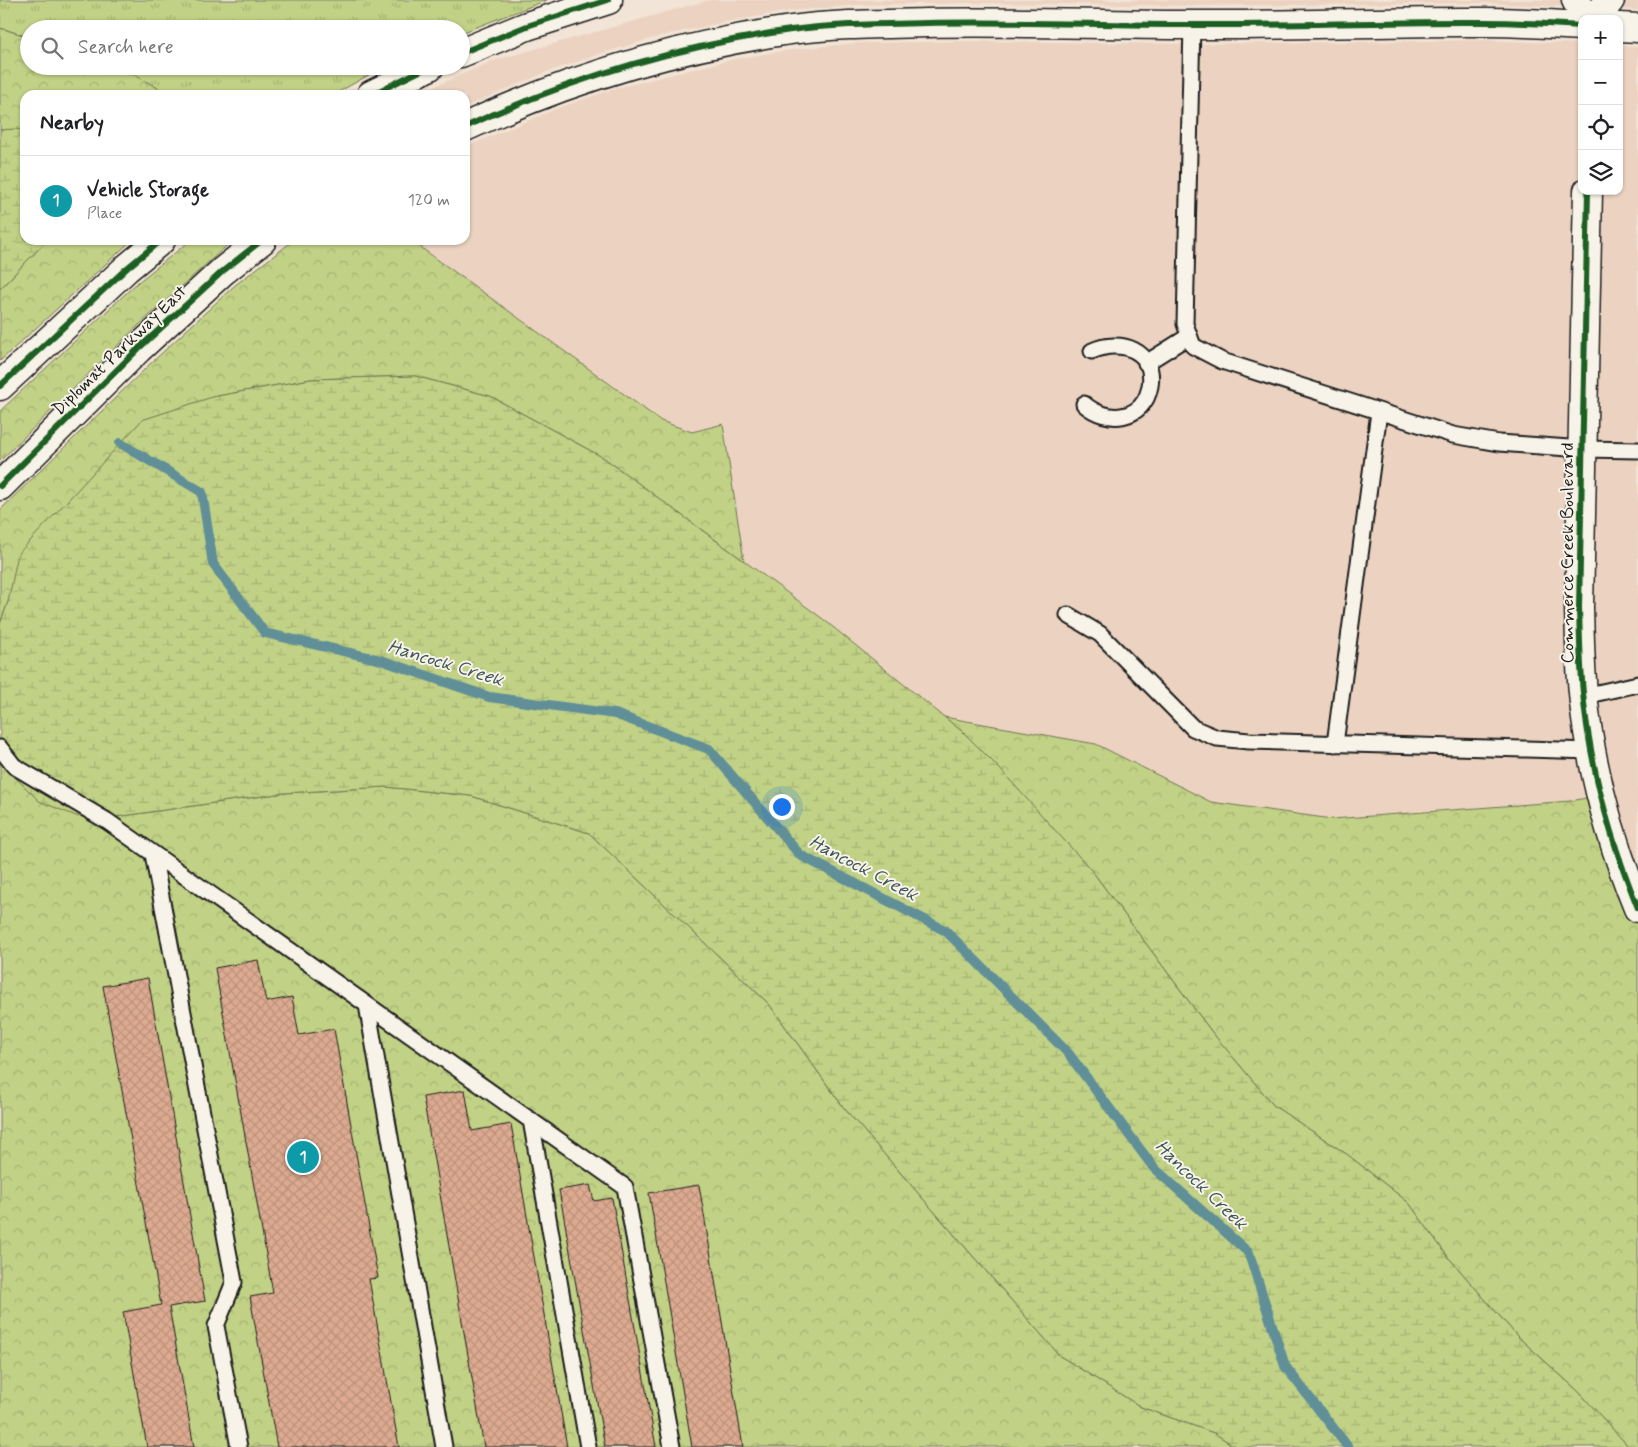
<!DOCTYPE html>
<html lang="en">
<head>
<meta charset="utf-8">
<style>
  body { margin:0; font-family:Mynerve,sans-serif; background:#f6f6f6; color:#202124 }
  .controls { position:absolute; right:15px; top:15px; display:grid; overflow:hidden; border-radius:10px; box-shadow:0 1px 4px #0004 }
  .controls button { width:45px; height:45px; display:grid; place-items:center; padding:0; border:0; border-bottom:1px solid #e0e0e0; background:#fff; color:#202124; font:25px sans-serif }
  .you { position:absolute; left:781px; top:806px; width:18px; height:18px; margin:-12px; border:4px solid #fff; border-radius:50%; background:#1a73e8; box-shadow:0 0 0 8px #1a73e833 }
  .badge { display:grid; place-items:center; width:32px; height:32px; border-radius:50%; background:#1c1c1c; color:#fff; font-size:16px; font-weight:700 }
  .pin { position:absolute; translate:-50% -50%; border:2px solid #fff; box-shadow:0 1px 5px #0006 }
  .list { margin:0; padding:0; list-style:none }
  h2 { display:flex; justify-content:space-between; align-items:center; height:65px; margin:0; padding:0 20px; font-size:21px }
  h2 small { font-size:16px; font-weight:400; color:#757577 }
  .list li { display:grid; grid-template-columns:32px 1fr auto; gap:15px; align-items:center; box-sizing:border-box; height:90px; padding:0 20px; border-top:1px solid #e0e0e0 }
  .list b { display:block; font-size:19px; white-space:nowrap }
  .list p { margin:0; font-size:16px; white-space:nowrap; color:#757577 }
  .list em { font-size:16px; font-style:normal; color:#757577 }
  .icon { flex:none; width:28px; height:28px; fill:none; stroke:currentColor; stroke-width:2; stroke-linecap:round; stroke-linejoin:round }
  .map { position:relative; flex:none; width:1638px; height:1447px; overflow:hidden }
  .search { position:absolute; background:#fff; box-shadow:0 1px 4px #0004; left:20px; top:20px; width:450px; height:55px; display:flex; align-items:center; gap:12px; box-sizing:border-box; padding:0 18px; border-radius:28px; color:#757577; font-size:19px }
  .panel { position:absolute; background:#fff; box-shadow:0 1px 4px #0004; left:20px; top:90px; width:450px; height:155px; border-radius:15px }
  .map>svg:first-child { display:block }
</style>
</head>
<body>
<div class="map">
<svg width="1638" height="1447" viewBox="0 0 1638 1447">
  <defs>
    <pattern id="grass-tufts" width="24" height="20" patternUnits="userSpaceOnUse" patternTransform="scale(1.25)"><rect width="24" height="20" fill="#c1d185"/><path d="M3 7l-1-3M5 7V3M7 7l1-3M15 17l-1-3M17 17v-4M19 17l1-3" fill="none" stroke="#a5b372"/></pattern>
    <pattern id="forest-crowns" width="20" height="18" patternUnits="userSpaceOnUse" patternTransform="scale(1.25)"><rect width="20" height="18" fill="#c1d185"/><path d="M2 6a3 3 0 1 1 6 0M12 15a3 3 0 1 1 6 0" fill="none" stroke="#a5b372"/></pattern>
    <pattern id="wetland-marsh" width="20" height="14" patternUnits="userSpaceOnUse" patternTransform="scale(1.25)"><rect width="20" height="14" fill="#c1d185"/><path d="M1 5h8M5 5V1M11 12h8M15 12V8" fill="none" stroke="#a5b372"/></pattern>
    <pattern id="building-cross-hatch" width="8" height="8" patternUnits="userSpaceOnUse" patternTransform="scale(1.25)"><rect width="8" height="8" fill="#ddaa90"/><path d="M0 0l8 8M0 8l8-8" fill="none" stroke="#bd927c"/></pattern>
  </defs>
  <rect width="100%" height="100%" fill="#f2e4d6"/>
  <filter id="ink" filterUnits="userSpaceOnUse"><feTurbulence type="fractalNoise" baseFrequency=".02" numOctaves="2"/><feDisplacementMap in="SourceGraphic" scale="10" xChannelSelector="R" yChannelSelector="G"/><feConvolveMatrix kernelMatrix="1 2 1 2 8 2 1 2 1" color-interpolation-filters="sRGB"/></filter>
  <g filter="url(#ink)">
    <path fill="#ecd3c1" d="M709 0H1638V10L1484 3 1192 6 973 3 857 5 791 11 725 22 661 36 603 53 547 72 465 107V95H415L492 61Z
      M1486 40 1582 44V191H1619V46L1638 47V882L1613 793 1570 801 1332 819 1211 802 1096 744 944 717 823 619 744 561 723 424 692 432 661 421 416 244 385 240H465V147L558 108 613 89 733 59 796 49 859 43 975 41 1193 44Z"/>
    <path fill="url(#grass-tufts)" stroke="#6e7650" d="M0 0H547L461 33V29H29V37L0 28Z
      M119 66H385L333 95H170Z"/>
    <path fill="url(#forest-crowns)" stroke="#6e7650" d="M0 28 29 37V66H119L170 95H25V131L0 130Z
      M47 240H132L0 361V289Z
      M191 240H233L128 335 0 461V411L137 283Z
      M294 240H385L416 244 661 421 692 432 723 424 744 561 604 458 490 396 415 376 311 379 212 397 8 602 0 624V510L150 364 234 286Z
      M944 717 1096 744 1211 802 1332 819 1570 801 1613 793 1638 882V1447H1629L1578 1391 1518 1337 1448 1257 1409 1203 1348 1155 1274 1106 1211 1031 1092 871 964 733Z
      M0 749 116 817 284 793 386 787 471 796 589 833 769 1004 844 1108 1060 1356 1141 1407 1214 1433 1236 1447H0Z"/>
    <path fill="url(#wetland-marsh)" stroke="#6e7650" d="M15 129 25 131V240H47L0 289V130Z
      M415 376 490 396 604 458 823 619 964 733 998 767 1092 871 1211 1031 1274 1106 1348 1155 1409 1203 1448 1257 1518 1337 1578 1391 1629 1447H1236L1214 1433 1141 1407 1060 1356 844 1108 769 1004 589 833 471 796 386 787 284 793 116 817 76 816 39 801 15 777 0 749V624L8 602 18 554 142 420 212 397 311 379Z"/>
    <g fill="none" stroke-linecap="round" stroke-linejoin="round">
      <path stroke="#608f98" stroke-width="10" d="M120 443 202 492 213 564 265 633 381 660 489 697 615 714 709 749 800 855 946 931 1068 1053 1154 1168 1249 1253 1285 1366 1348 1447"/>
    </g>
    <path fill="url(#building-cross-hatch)" stroke="#1c1c1c" d="M258 960 266 1002 292 997 299 1035 334 1029 378 1278 369 1279 399 1447H277L250 1297 273 1293 215 968Z
      M148 978 205 1301 169 1307 194 1447H147L123 1312 161 1305 103 986Z
      M465 1090 472 1131 511 1124 567 1447H484L423 1097Z
      M590 1185 594 1201 612 1198 656 1447H605L559 1190Z
      M699 1185 743 1447H692L649 1193Z"/>
    <g fill="none" stroke-linecap="round" stroke-linejoin="round">
      <defs>
        <path id="lane" d="M1192 25 1185 324 1193 346 1222 361 1453 435 1499 443 1583 449 1638 450
          M1146 363 1189 336
          M1084 404C1107 424 1144 421 1150 386 1156 350 1120 338 1092 351
          M1068 615 1100 634 1193 728 1217 738 1249 741 1592 751
          M1584 696 1638 684
          M1335 744 1379 412
          M0 748 14 766 107 821 625 1187 672 1447
          M153 854 234 1282 216 1326 239 1447
          M367 1005 444 1447
          M531 1120 588 1447"/>
        <path id="street" d="M1576 0 1586 19
          M1595 19 1610 0
          M1588 191 1579 607C1580 649 1581 691 1588 732 1597 790 1616 854 1638 908"/>
        <path id="secondary" d="M1619 27 1638 28
          M461 53 527 26 608 0
          M371 95 430 66
          M465 127C569 79 678 46 791 30 836 24 882 24 927 23 1015 21 1102 25 1189 25 1288 26 1386 21 1485 22 1517 22 1550 24 1582 26
          M0 386 127 268 161 240
          M0 486 138 349 223 271 262 240"/>
      </defs>
      <use href="#lane" stroke="#1c1c1c" stroke-width="19"/>
      <use href="#street" stroke="#1c1c1c" stroke-width="31"/>
      <use href="#secondary" stroke="#1c1c1c" stroke-width="31"/>
      <use href="#lane" stroke="#f7f3e8" stroke-width="15"/>
      <use href="#street" stroke="#f7f3e8" stroke-width="28"/>
      <use href="#secondary" stroke="#f7f3e8" stroke-width="28"/>
      <defs>
        <path id="cycleway" d="M461 53 527 26 608 0
          M371 95 430 66
          M465 127C569 79 678 46 791 30 836 24 882 24 927 23 1015 21 1102 25 1189 25 1288 26 1386 21 1485 22 1517 22 1550 24 1582 26
          M1588 191 1579 607C1580 649 1581 691 1588 732 1597 790 1616 854 1638 908
          M0 386 127 268 161 240
          M0 486 138 349 223 271 262 240"/>
      </defs>
      <use href="#cycleway" stroke="#f7f3e8" stroke-width="9"/>
      <use href="#cycleway" stroke="#1b5e20" stroke-width="6"/>
    </g>
  </g>
  <g text-anchor="middle" stroke-width="4" stroke-linejoin="round" paint-order="stroke">
    <g font-size="18" fill="#1c1c1c" stroke="#f7f3e8">
      <text transform="translate(119 350) rotate(-44)" y="6">Diplomat Parkway East</text>
      <text transform="translate(1567 553) rotate(-90)" y="6">Commerce Creek Boulevard</text>
    </g>
    <g font-size="19" font-style="italic" fill="#3e565a" stroke="#f7f3e8">
      <text transform="translate(446 662) rotate(17)" y="7">Hancock Creek</text>
      <text transform="translate(864 867) rotate(28)" y="7">Hancock Creek</text>
      <text transform="translate(1202 1184) rotate(44)" y="7">Hancock Creek</text>
    </g>
  </g>
</svg>
<div class="controls">
<button>+</button>
<button>−</button>
<button><svg class="icon" aria-label="locate" viewBox="0 0 24 24"><circle cx="12" cy="12" r="6"/><path d="M12 2v4M12 18v4M2 12h4M18 12h4"/></svg></button>
<button><svg class="icon" aria-label="layers" viewBox="0 0 24 24"><path d="M12 4l9 5-9 5-9-5zM3 14l9 5 9-5"/></svg></button>
</div>
<div class="you"></div>
<div class="pin badge" style="left:303px;top:1157px;background:#0f9aa8">1</div>
<div class="search"><svg class="icon" aria-label="search" viewBox="0 0 24 24"><circle cx="10" cy="10" r="6"/><path d="M15 15l6 6"/></svg>Search here</div>
<section class="panel">
<h2>Nearby<small></small></h2>
<ul class="list">
<li><span class="badge" style="background:#0f9aa8">1</span><div><b>Vehicle Storage</b><p>Place</p></div><em>120 m</em></li>
</ul>
</section>
</div>
</body>
</html>
